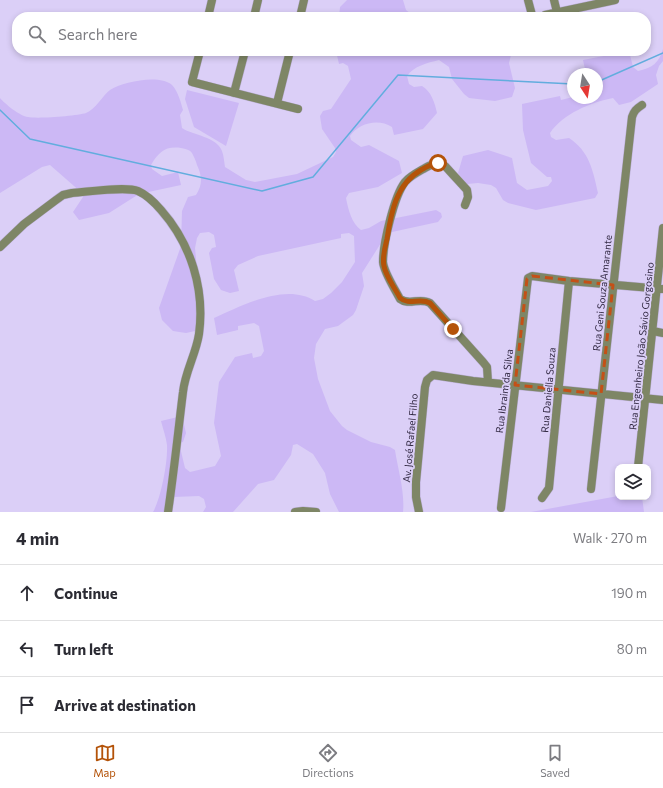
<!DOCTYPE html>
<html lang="en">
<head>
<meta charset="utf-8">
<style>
  body { margin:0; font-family:Commissioner,sans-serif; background:#f2f2f3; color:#2b2b33 }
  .controls { position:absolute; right:12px; bottom:12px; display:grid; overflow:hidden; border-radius:8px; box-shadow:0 2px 6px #0003 }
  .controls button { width:36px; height:36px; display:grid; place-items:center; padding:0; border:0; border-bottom:1px solid #e1e1e2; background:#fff; color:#2b2b33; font:20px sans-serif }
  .compass { position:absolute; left:567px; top:68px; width:36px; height:36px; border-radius:50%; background:#fff; box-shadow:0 2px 6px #0003; rotate:168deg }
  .stop { position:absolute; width:12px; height:12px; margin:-9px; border:3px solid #b45309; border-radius:50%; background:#fff }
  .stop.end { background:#b45309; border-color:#fff; box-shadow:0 1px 4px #0008 }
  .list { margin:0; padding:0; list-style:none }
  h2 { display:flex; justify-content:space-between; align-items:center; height:52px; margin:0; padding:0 16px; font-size:17px }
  h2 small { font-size:13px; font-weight:400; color:#7c7c81 }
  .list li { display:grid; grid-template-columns:26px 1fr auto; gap:12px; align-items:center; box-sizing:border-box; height:56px; padding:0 16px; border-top:1px solid #e1e1e2 }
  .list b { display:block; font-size:15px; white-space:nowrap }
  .list em { font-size:13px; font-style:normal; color:#7c7c81 }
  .icon { flex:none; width:22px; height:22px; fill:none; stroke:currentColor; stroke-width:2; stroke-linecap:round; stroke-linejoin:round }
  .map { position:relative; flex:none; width:663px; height:512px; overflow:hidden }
  .search { position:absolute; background:#fff; box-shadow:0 2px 6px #0003; left:12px; right:12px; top:12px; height:44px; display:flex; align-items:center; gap:10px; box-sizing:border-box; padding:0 14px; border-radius:16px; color:#7c7c81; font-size:15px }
  .sheet { height:220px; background:#fff }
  nav { display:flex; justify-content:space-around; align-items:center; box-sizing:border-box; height:56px; border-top:1px solid #e1e1e2; background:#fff; font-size:11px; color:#7c7c81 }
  nav a { display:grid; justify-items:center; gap:2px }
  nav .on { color:#b45309 }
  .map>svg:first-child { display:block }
</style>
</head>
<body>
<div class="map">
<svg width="663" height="512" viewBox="0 0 663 512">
  <rect width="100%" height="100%" fill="#dbcff7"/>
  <path fill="#ccb8f5" d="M347 0H403L406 10 411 14C422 12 429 11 439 17H339L340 7Z
    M663 49V61L659 66 656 75 658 84 631 102 619 105 613 98C590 103 564 113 550 133L551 137 556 140 569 138C589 151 593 170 598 193L595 198 536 210 508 203 503 200 496 188 491 185 478 183 467 184 458 173 463 156 488 150 512 158 517 183 527 190 548 186 552 181 551 177H547L531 163 523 130 522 104 560 96 561 100 573 97 597 98V74H586L583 60 629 51 633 67 638 71C652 68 659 63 663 49Z
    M336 51H512L509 63 515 88 512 97 495 101 469 98 464 94 452 79 449 67 439 60C427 63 414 66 407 76L409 84 414 87 422 86C431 91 435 103 437 113L423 129 394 135 392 127C378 118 359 123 350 136L351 140 361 147 369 145 399 161 402 173 378 187 349 193 346 198C348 209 352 224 361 230L369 228 381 221 436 210 441 213 442 217 438 222 392 232 381 243 362 273 364 286 356 310 353 315 338 326 325 329 316 344 314 358 318 379 330 411 342 426 347 430 371 442 390 447 395 450C398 470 405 492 403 512H339L330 494 325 473 313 454 297 444 293 445 291 455 274 480 258 484 233 512H203L206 507 204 499 199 496 173 497 172 512H153C161 499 168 461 167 445 166 437 163 429 161 421L182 416 186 433 183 442 179 443 185 468 190 472 215 466 221 456 214 423 219 382 235 357 252 353 253 358 261 356 264 351 259 326 254 323 238 326V330L217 335 214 318C241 306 286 282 315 301L323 299 331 293 342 282 355 262 354 236 349 233 341 234V238L258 256 238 265 234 270 239 291 230 293 221 290 214 279 209 253 212 248 216 247 214 235 209 232 200 233 197 238 195 248 199 290 198 326 195 331 186 333 173 331 162 320 159 308 181 246 182 211 188 197 196 195C203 184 202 176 197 165 196 161 194 157 192 153 190 150 186 149 181 148 165 146 159 152 151 165L152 169 162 176 178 172 181 185 139 194 109 213 79 220 73 212 83 197 82 193 50 165 42 167 0 193V98C5 104 20 116 28 117 37 119 77 116 86 113 95 110 103 95 110 90 123 82 159 74 172 85 178 91 181 103 183 110L180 115 182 128C194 136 216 136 222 151 224 156 224 162 225 167L246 180 255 182 297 174 333 157 336 152 335 148 322 129 320 116 323 111 331 109 351 79 348 66 343 63 339 64Z
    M187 90 239 103 226 146 194 127 185 99Z
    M618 496 642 497 644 512H531Z"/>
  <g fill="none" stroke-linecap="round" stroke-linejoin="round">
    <path stroke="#62adde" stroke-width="1.5" d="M597 82 663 53
      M0 110 30 139 262 191 313 177 398 75 573 84"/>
    <defs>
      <path id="minor" d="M528 0 532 15
        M554 0 557 12
        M545 15 615 0
        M208 17 212 0
        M254 17 258 0
        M300 17 304 0
        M200 51 192 82 298 109
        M234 93 245 51
        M277 103 290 51
        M465 205 468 197 467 190 445 166C437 162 432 164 425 168 418 172 410 176 405 182 394 196 383 244 383 262 384 273 395 289 400 299 409 306 420 297 430 303L483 362 487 367 488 382
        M0 247 24 224 56 200 63 195 72 193C88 192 125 186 138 191 147 195 155 203 161 210 191 244 205 289 199 334 196 354 185 372 183 392 178 432 174 472 168 512
        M653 331 663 333
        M638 467 663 228
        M591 489 632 117C634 111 636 109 642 105
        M542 498 549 488 569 281
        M501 508 528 278 532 276 569 281 663 289
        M295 512 303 511 316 512
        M419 512 416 497V482L425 387 427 380 433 375 473 381 663 400"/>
    </defs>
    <use href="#minor" stroke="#b9aed3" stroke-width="9"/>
    <use href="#minor" stroke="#7e8666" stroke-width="8"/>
  </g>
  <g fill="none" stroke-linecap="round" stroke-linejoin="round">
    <path stroke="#b45309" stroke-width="5" d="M438 163C431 164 426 167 421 170 396 184 391 213 387 239 385 247 382 257 384 266 386 277 395 288 400 298 409 306 420 297 430 303L453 329"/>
  </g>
  <path fill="none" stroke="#c45017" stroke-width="3" stroke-dasharray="8 5" stroke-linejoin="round" d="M532 276 613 285 601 394 515 385 527 279Z"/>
  <g text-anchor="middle" stroke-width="3.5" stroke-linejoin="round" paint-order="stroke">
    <g font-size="10" fill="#332a44" stroke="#dbcff7">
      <text transform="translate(602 293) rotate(-84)" y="4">Rua Geni Souza Amarante</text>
      <text transform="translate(641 346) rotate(-84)" y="4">Rua Engenheiro João Sávio Gorgosino</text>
      <text transform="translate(548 390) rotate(-85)" y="4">Rua Daniella Souza</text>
      <text transform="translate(504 391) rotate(-83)" y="4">Rua Ibraim da Silva</text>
      <text transform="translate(410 438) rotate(-85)" y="4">Av. José Rafael Filho</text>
    </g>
  </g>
</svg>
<div class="controls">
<button><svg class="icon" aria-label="layers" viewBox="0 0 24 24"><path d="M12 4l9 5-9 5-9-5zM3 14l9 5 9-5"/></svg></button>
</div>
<svg class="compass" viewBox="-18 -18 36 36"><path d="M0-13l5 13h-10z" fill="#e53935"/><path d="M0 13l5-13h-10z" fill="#7c7c81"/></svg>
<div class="stop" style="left:438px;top:163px"></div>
<div class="stop end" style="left:453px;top:329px"></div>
<div class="search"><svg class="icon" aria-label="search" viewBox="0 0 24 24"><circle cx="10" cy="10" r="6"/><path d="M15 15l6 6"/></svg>Search here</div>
</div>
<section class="sheet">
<h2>4 min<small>Walk · 270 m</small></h2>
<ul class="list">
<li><svg class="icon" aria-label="ahead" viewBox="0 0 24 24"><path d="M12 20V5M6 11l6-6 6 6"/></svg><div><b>Continue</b></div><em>190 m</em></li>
<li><svg class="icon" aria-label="left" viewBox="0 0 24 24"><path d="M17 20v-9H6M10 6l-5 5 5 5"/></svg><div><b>Turn left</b></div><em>80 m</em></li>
<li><svg class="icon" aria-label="arrive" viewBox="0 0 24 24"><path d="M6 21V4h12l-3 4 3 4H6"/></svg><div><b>Arrive at destination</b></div></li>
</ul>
</section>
<nav>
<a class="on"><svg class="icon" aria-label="map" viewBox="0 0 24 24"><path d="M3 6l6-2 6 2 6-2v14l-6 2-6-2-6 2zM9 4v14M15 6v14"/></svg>Map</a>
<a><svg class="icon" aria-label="directions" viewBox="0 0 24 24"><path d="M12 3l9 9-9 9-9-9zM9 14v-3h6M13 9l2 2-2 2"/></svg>Directions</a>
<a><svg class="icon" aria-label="saved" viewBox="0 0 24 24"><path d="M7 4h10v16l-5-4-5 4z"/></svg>Saved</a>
</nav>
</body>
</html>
